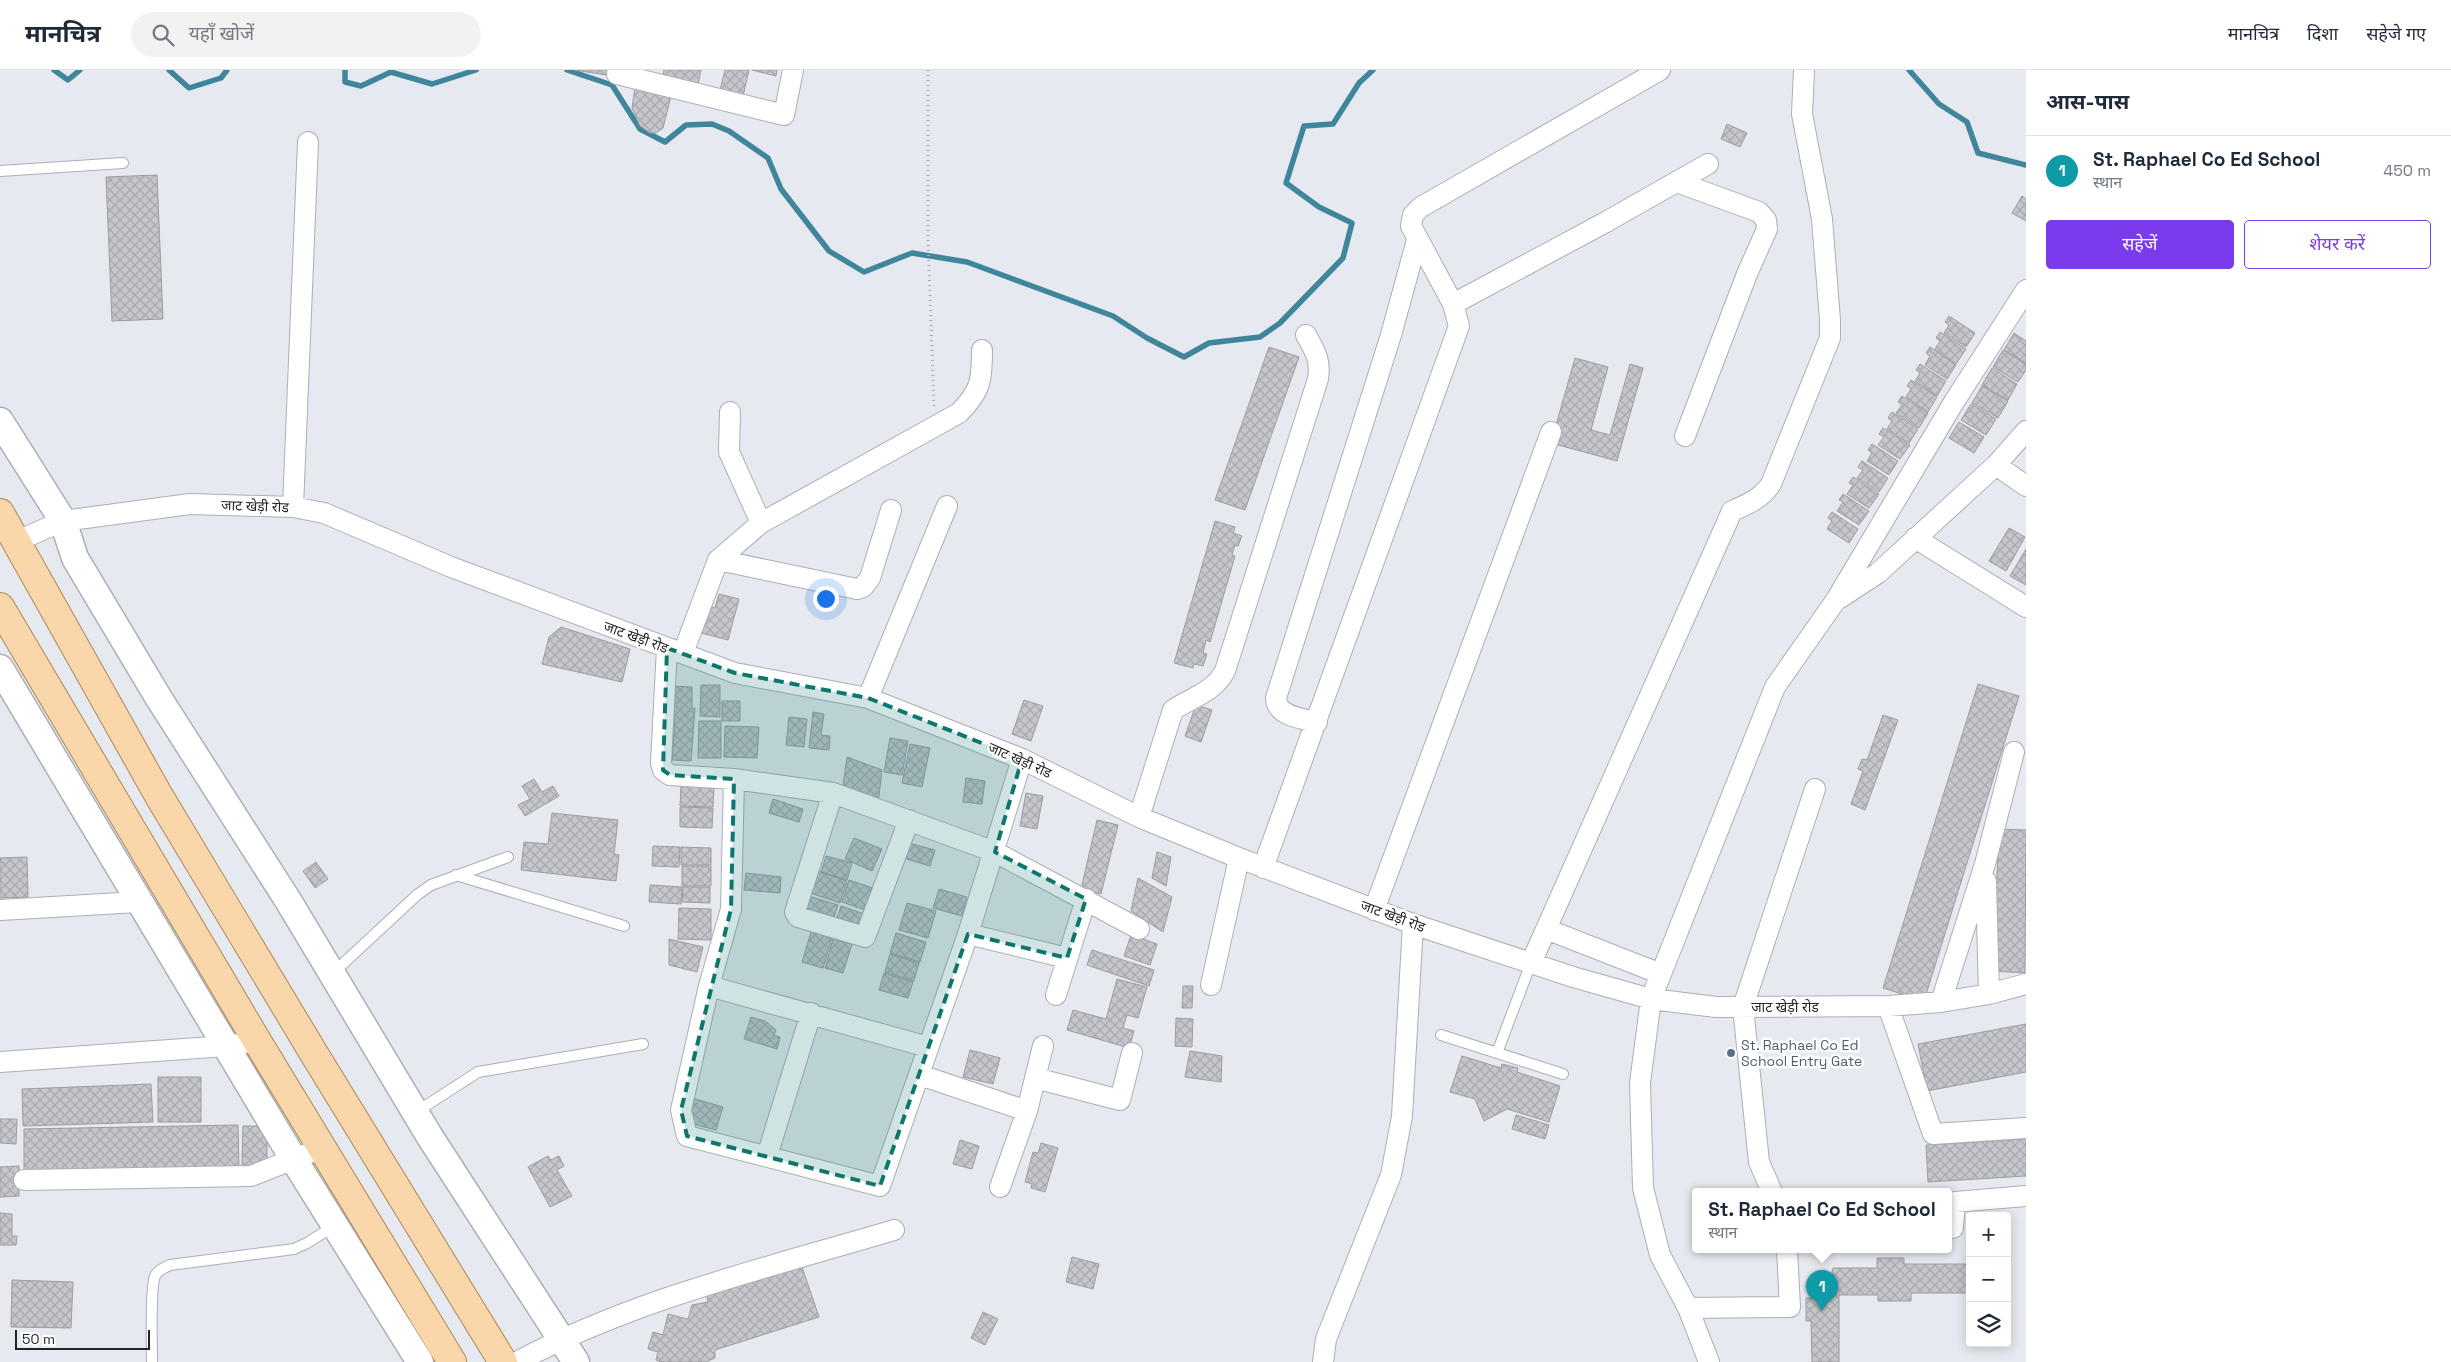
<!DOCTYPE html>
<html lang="hi">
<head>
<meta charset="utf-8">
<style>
  body { margin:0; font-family:"Space Grotesk","Noto Sans Devanagari",sans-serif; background:#f2f2f3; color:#1f2937 }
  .controls { position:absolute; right:15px; bottom:15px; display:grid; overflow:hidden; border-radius:5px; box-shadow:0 2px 12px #0003 }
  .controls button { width:45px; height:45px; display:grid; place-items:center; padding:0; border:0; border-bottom:1px solid #e0e1e3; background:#fff; color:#1f2937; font:25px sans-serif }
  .scale { position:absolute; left:15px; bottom:12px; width:135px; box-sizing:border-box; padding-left:5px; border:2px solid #222325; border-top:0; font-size:14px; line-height:18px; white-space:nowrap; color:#222325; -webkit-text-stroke:4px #fff; paint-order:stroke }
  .you { position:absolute; left:825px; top:528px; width:18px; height:18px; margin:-12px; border:4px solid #fff; border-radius:50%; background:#1a73e8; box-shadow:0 0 0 8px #1a73e833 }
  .badge { display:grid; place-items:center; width:32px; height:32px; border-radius:50%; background:#7c3aed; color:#fff; font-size:16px; font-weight:700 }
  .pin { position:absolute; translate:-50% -41px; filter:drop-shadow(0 1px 2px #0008) }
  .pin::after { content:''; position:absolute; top:26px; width:18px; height:15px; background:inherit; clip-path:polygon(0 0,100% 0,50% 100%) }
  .popup { position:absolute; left:1692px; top:1118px; width:260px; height:65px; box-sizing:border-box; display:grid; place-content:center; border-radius:5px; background:#fff; filter:drop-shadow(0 1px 4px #0005); font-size:16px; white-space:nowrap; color:#747a83 }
  .popup b { font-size:19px; color:#1f2937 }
  .popup::after { content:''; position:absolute; left:50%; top:100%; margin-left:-10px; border:10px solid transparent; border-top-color:#fff }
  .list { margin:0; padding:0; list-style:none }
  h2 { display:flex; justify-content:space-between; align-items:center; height:65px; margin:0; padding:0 20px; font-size:21px }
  h2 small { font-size:16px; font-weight:400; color:#747a83 }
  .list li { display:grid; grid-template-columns:32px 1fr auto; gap:15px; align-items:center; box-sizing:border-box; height:70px; padding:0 20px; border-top:1px solid #e0e1e3 }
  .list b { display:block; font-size:19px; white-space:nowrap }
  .list p { margin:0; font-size:16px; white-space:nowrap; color:#747a83 }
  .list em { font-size:16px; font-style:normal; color:#747a83 }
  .actions { display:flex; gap:10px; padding:15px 20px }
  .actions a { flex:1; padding:11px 0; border:1px solid #7c3aed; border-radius:5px; text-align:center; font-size:18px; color:#7c3aed }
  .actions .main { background:#7c3aed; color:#fff }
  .icon { flex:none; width:28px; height:28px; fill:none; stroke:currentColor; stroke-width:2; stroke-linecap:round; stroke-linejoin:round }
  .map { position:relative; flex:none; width:2026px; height:1292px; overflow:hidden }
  header { display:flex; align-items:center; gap:30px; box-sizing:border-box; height:70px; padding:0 25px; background:#fff; border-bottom:1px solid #e0e1e3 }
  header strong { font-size:24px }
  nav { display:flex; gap:28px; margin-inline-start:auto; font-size:18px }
  .search { width:350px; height:45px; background:#f2f2f3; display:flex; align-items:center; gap:12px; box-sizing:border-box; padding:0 18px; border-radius:28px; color:#747a83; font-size:19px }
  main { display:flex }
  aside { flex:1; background:#fff }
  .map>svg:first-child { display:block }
</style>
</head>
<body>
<header>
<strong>मानचित्र</strong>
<div class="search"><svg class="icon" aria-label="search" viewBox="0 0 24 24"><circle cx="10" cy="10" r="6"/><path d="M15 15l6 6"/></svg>यहाँ खोजें</div>
<nav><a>मानचित्र</a><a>दिशा</a><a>सहेजे गए</a></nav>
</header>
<main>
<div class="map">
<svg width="2026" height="1292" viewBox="0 0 2026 1292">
  <defs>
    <pattern id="building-cross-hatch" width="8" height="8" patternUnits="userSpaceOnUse" patternTransform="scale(1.25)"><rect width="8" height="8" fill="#c4c6cc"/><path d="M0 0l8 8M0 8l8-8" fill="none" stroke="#a8aaaf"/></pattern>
  </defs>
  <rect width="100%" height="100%" fill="#e6e9ef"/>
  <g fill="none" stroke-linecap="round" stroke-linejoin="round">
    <path stroke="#3f869c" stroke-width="5.5" d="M54 0 68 10 80 0
      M169 0 189 18 221 8 227 0
      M345 0V12L361 16 391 2 432 14 476 0
      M567 0 612 15 640 59 665 72 686 55 712 54 729 61 768 88 781 119 829 181 864 202 912 183 967 192 1113 246 1147 268 1184 287 1209 273 1260 267 1280 253 1343 188 1352 153 1319 137 1286 113 1304 56 1333 54 1359 13 1373 0
      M1909 0 1939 34 1967 52 1978 83 2026 95"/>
  </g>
  <path fill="url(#building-cross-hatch)" stroke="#9b9da3" d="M574 0H614L613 6Z
    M664 0H701L698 14 663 5Z
    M725 0H749L743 26 720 20Z
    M752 0H777L776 6Z
    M635 17 671 26 663 58 656 63H650L640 56 632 38Z
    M1727 54 1747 63 1740 77 1721 69Z
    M157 105 163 249 112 251 106 107Z
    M2022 126 2026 129V151L2012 143Z
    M1949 246 1975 263 1966 277 1944 263 1949 255 1945 252Z
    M1940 262 1966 279 1956 294 1935 279 1940 271 1936 268Z
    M2014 263 2026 271V293L2004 280Z
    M1269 277 1299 287 1245 440 1215 430Z
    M1930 277 1956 295 1947 309 1925 295 1930 286 1926 283Z
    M2003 280 2026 294V300L2018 312 1993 297Z
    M1575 288 1608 297 1591 360 1610 365 1630 294 1643 298 1617 391 1551 373Z
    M1920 294 1946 311 1937 326 1915 311 1920 303 1916 300Z
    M1992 298 2017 314 2008 330 1982 315Z
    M1911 310 1937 327 1928 342 1906 327 1911 319 1907 316Z
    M1982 316 2008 331 1998 348 1972 333Z
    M1902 326 1928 343 1919 358 1896 343 1902 335 1898 332Z
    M1971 334 1996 349 1986 365 1961 350Z
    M1892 342 1918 359 1909 373 1887 359 1892 351 1888 348Z
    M1959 352 1984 367 1974 383 1949 368Z
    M1883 358 1910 375 1900 389 1878 375 1884 367 1879 364Z
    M1872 374 1898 391 1889 405 1867 391 1872 383 1868 380Z
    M1862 391 1888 408 1879 422 1857 408 1863 400 1858 397Z
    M1853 407 1879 424 1869 438 1847 424 1853 415 1849 413Z
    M1843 424 1869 441 1859 455 1837 441 1843 432 1839 430Z
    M1832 442 1858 459 1849 473 1827 459 1832 451 1828 448Z
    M1215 451 1235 457 1233 463 1242 466 1238 476 1235 475 1232 485 1235 486 1210 572 1206 570 1203 583 1207 584 1203 596 1194 594 1193 598 1174 593Z
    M2009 458 2025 467 2006 501 1989 491Z
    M2026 479V515L2010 506Z
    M719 524 739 529 728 570 698 562 706 535 715 538Z
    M561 557 630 579 622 612 542 594 549 567Z
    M1978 614 2019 626 1924 931 1883 918Z
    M701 615H720V647L700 646Z
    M667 616 692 617V638H695L691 691 672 690 675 648 666 647Z
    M1024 630 1043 636 1031 671 1012 664Z
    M722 631H740V651H722Z
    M1196 635 1212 640 1201 672 1185 666Z
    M813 642 824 644 821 665 830 666 829 680 809 678Z
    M1883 645 1898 650 1865 740 1851 734 1863 701 1858 699 1862 689 1867 690Z
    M789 647 807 649 804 677 786 675Z
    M699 651H721V688H698Z
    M725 656 759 657 757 688 724 687Z
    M890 668 908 671 902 705 884 702Z
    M910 674 930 678 922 717 902 713Z
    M847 687 882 700 878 735 842 723Z
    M966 708 985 711 982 734 963 732Z
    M534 709 542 722 553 716 559 726 525 746 518 735 530 729 522 716Z
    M681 716 714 717 713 737 680 736Z
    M1026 723 1043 726 1037 759 1020 756Z
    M773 729 803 739 799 752 769 743Z
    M680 737 713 738 712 758 680 757Z
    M552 743 618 750 614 784 619 785 616 811 521 800 524 772 548 774Z
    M1097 750 1118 755 1101 824 1081 819Z
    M1999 759 2026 760 2025 903 1993 901Z
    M854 768 882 779 872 801 845 789Z
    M905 772 935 780 930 796 900 787Z
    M653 776 680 777 679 797 652 796Z
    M681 777 711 778V795H681Z
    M1157 782 1171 787 1166 816 1152 808Z
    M826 786 852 793 847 810 821 802Z
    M27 787 28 827 0 828V788Z
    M316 792 328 809 315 818 303 801Z
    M682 796H711V816H682Z
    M817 801 847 811 840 833 810 823Z
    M746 803 781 807 780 823 744 820Z
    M1138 808 1172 827 1163 862 1131 841Z
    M849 810 879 820 871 842 842 832Z
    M650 815 682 817 681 834 649 832Z
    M683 817H710V833L682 832Z
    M939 819 967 827 962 846 933 838Z
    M809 826 838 835 831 856 802 847Z
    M907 833 936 841 928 868 899 860Z
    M841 836 870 846 863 866 834 857Z
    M679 838 711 839V870L678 869Z
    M811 862 832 867 823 898 802 892Z
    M896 863 926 872 920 892 890 883Z
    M1131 865 1157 874 1150 895 1124 886Z
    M669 869 703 877 697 902 669 895Z
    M833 869 852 874 843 903 825 898Z
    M1092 880 1154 900 1149 916 1087 895Z
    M890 884 919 893 914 911 885 902Z
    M884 903 913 912 908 928 879 920Z
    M1117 909 1147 917 1138 948 1127 945 1123 958 1134 961 1129 978 1067 960 1073 940 1106 949Z
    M1183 916H1193L1192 938H1182Z
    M751 947 765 951 776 960 774 965 780 967 777 979 744 969Z
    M1176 948 1193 949 1192 977 1175 976Z
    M2026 954V1002L1927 1021 1918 974Z
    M970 980 1000 988 993 1014 963 1007Z
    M1190 981 1222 986 1221 1012 1185 1007Z
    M1462 986 1501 998 1502 994 1518 998 1517 1002 1560 1016 1549 1052 1507 1039 1484 1051 1475 1029 1450 1022Z
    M158 1007H201V1052H158Z
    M151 1014 153 1052 23 1056 22 1019Z
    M692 1028 723 1037 716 1060 685 1052Z
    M1516 1045 1549 1055 1545 1069 1512 1059Z
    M0 1049H17L16 1074 0 1073Z
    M238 1055 239 1099 24 1102V1059Z
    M243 1056H267V1096H242Z
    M2026 1069V1106L1928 1112 1926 1075Z
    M960 1070 979 1076 972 1099 953 1094Z
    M1041 1073 1058 1078 1045 1122 1031 1118 1032 1114 1025 1112 1033 1082 1038 1083Z
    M548 1086 551 1090 559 1086 564 1096 557 1100 572 1126 550 1137 528 1097Z
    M19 1096V1126L0 1127V1097Z
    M0 1143 12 1144V1166H17L16 1175H0Z
    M1072 1187 1099 1194 1093 1219 1066 1212Z
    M1877 1188H1904V1194H1970V1223H1911V1231H1878V1225H1839V1292H1812L1811 1251H1806V1228H1816V1206H1831L1833 1198H1877Z
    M801 1194 819 1247 715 1280V1288L706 1292H661L656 1290 658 1282 648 1279 653 1262 663 1265 668 1244 688 1249 692 1235 708 1232 707 1226Z
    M12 1210 73 1212 71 1258 11 1257Z
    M983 1242 998 1249 985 1275 971 1268Z"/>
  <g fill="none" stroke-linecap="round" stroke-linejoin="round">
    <defs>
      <path id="service" d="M0 101 123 93
        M456 805 624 856
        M333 903 417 825 431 815 508 787
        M1441 965 1563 1004
        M1497 983 1531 893
        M416 1042 478 1002 643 974
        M152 1292C152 1276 150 1217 155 1206 158 1200 164 1198 170 1195L294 1179 307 1173 334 1156"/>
      <path id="minor" d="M618 0 617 4 784 45 793 0
        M1677 112 1759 142 1766 150 1767 159 1747 204 1685 366
        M1453 234 1604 153 1708 94
        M730 342 729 382 761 453
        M1996 395 2026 416
        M293 437 308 72
        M1915 468 2026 537
        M17 471 63 451 190 434 293 437 324 443 451 497 735 603 868 628 1022 689 1139 747 1239 788 1413 854 1573 907 1651 929 1716 937 1888 936 1941 932 1989 924 2026 914
        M718 490 857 519 863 517 870 508 891 440
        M1840 528 1878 503 1996 395 2026 361
        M667 578 661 693 663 700 670 705 734 709 833 723 995 782 1139 859
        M683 583 718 490 761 453 959 343C981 321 982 310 982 280
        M868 628 947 436
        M1317 652C1303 649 1276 646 1276 628L1391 265 1417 170
        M734 709 731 839 709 916 681 1040 687 1066 880 1116 968 864 1022 689
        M833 723 795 842 798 847 865 867 909 750
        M1139 747 1173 640C1192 627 1213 623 1225 601L1318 309C1321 290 1315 281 1306 265
        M1263 798 1459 256 1453 234 1411 156 1413 145 1421 137 1660 0
        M1986 811 1989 924
        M0 840 138 832
        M1374 840 1551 362
        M1546 859 1661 904
        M968 864 1067 888
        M1531 893 1732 441C1748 434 1761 429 1771 414L1830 268V250L1822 149 1802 44 1804 0
        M1211 915 1239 788
        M709 916 928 977
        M1056 925 1086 829
        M1941 932 1985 794 2014 682
        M1888 936 1933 1064 2026 1058
        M0 992 226 976 257 971
        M920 1005 1027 1041
        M1035 1008 1120 1030 1132 983
        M767 1086 811 943
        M24 1110 251 1106 322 1078
        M1000 1117 1027 1041 1043 976
        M1772 1122 1759 1092 1743 937 1815 719
        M1948 1158H1953L1955 1132 2026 1126
        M1688 1238 1790 1237 1787 1180
        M517 1292C634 1229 767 1198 894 1160
        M1323 1292 1326 1269 1391 1105 1402 1046 1413 854
        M1709 1292 1688 1238 1660 1185 1643 1118 1640 1013 1651 929 1775 617 1836 530 1954 332 2026 220"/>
      <path id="tertiary" d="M0 351 63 451 75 488 158 627 289 832 430 1067 576 1292
        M0 598 294 1090 420 1292"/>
      <path id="primary" d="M0 443 159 726 313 982 503 1292
        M0 537 257 971 452 1292"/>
    </defs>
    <use href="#service" stroke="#acafb5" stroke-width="12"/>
    <use href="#minor" stroke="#acafb5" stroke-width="22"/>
    <use href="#tertiary" stroke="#acafb5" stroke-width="29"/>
    <use href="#primary" stroke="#ac8657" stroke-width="30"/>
    <path stroke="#a9abb0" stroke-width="3" stroke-dasharray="1 4" stroke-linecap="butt" d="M928 0V169L934 337"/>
    <use href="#service" stroke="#fff" stroke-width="10"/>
    <use href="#minor" stroke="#fff" stroke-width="20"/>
    <use href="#tertiary" stroke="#fff" stroke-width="26"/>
    <use href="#primary" stroke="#fad7aa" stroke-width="28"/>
  </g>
  <path fill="#0f766e" fill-opacity="0.2" stroke="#0f766e" stroke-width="4" stroke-dasharray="10 6" stroke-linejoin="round" d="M667 578 735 603 868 628 1022 689 995 782 1086 829 1067 888 968 864 880 1116 687 1066 681 1040 731 839 734 709 670 705 663 700Z"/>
  <circle fill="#5c6f8a" stroke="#fff" stroke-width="2" cx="1731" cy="983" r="5"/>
  <g text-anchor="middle" stroke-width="5" stroke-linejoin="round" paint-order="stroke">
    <g font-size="14" fill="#222325" stroke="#fff">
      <text transform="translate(255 436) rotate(2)" y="5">जाट खेड़ी रोड</text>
      <text transform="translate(636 567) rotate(20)" y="5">जाट खेड़ी रोड</text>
      <text transform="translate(1020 690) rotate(24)" y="5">जाट खेड़ी रोड</text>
      <text transform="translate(1393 846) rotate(20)" y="5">जाट खेड़ी रोड</text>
      <text x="1785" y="942">जाट खेड़ी रोड</text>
    </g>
    <g font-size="14" fill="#4e5e75" stroke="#fff" text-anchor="start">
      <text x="1741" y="980">St. Raphael Co Ed<tspan x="1741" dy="16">School Entry Gate</tspan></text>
    </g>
  </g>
</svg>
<div class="controls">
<button>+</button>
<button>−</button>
<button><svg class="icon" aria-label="layers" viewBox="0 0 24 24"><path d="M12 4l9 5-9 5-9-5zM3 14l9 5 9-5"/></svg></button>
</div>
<div class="scale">50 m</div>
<div class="you"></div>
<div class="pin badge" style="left:1822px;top:1241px;background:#0f9aa8">1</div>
<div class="popup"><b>St. Raphael Co Ed School</b>स्थान</div>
</div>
<aside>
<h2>आस-पास<small></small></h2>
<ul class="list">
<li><span class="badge" style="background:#0f9aa8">1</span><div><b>St. Raphael Co Ed School</b><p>स्थान</p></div><em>450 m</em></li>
</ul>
<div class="actions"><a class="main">सहेजें</a><a>शेयर करें</a></div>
</aside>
</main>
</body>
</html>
